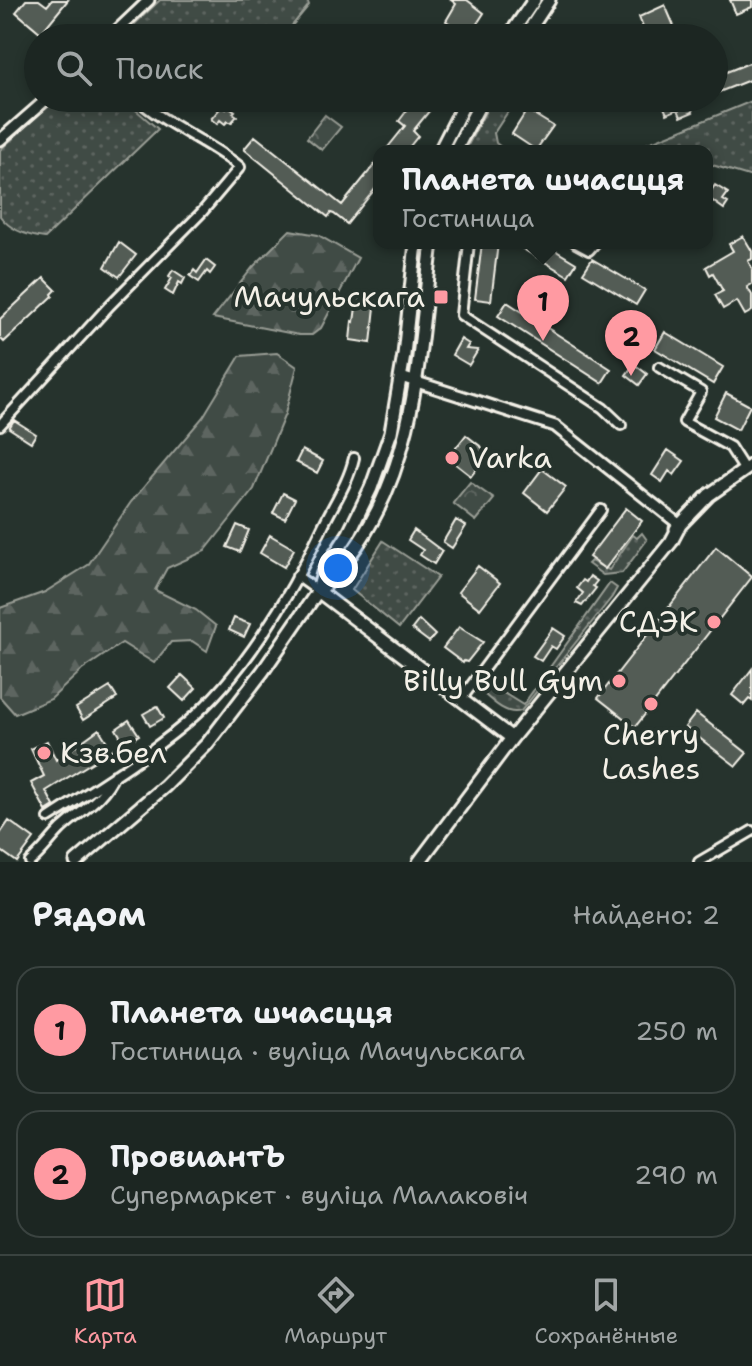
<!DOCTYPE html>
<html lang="ru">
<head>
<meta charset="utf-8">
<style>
  body { margin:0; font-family:"Shantell Sans",sans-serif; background:#252e2a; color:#f1f3f6 }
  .you { position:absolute; left:338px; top:568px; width:28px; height:28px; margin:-20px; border:6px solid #fff; border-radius:50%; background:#1a73e8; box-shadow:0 0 0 12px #1a73e833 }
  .badge { display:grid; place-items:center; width:52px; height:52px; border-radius:50%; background:#ff9aa2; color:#111; font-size:26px; font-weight:700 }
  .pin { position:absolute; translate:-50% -66px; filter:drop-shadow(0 2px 4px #0008) }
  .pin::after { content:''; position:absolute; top:42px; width:28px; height:24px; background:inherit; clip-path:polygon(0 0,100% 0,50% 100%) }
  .popup { position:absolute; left:373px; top:145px; width:340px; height:104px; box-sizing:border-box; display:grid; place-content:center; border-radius:16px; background:#1c2622; filter:drop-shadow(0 2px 6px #0005); font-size:26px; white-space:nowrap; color:#a0a5a5 }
  .popup b { font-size:30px; color:#f1f3f6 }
  .popup::after { content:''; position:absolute; left:50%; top:100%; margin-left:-16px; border:16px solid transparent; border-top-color:#1c2622 }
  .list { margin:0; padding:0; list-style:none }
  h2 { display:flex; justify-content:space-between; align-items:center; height:104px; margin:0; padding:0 32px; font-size:34px }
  h2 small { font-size:26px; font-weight:400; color:#a0a5a5 }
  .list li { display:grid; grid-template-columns:52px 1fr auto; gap:24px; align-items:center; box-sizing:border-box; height:128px; margin:0 16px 16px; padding:0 16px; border:2px solid #3a4340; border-radius:24px }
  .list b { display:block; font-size:30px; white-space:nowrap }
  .list p { margin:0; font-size:26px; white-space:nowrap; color:#a0a5a5 }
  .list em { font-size:26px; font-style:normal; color:#a0a5a5 }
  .icon { flex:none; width:44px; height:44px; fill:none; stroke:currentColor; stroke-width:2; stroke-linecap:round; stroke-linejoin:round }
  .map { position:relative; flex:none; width:752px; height:862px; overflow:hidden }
  .search { position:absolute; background:#1c2622; box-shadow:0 4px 12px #0003; left:24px; right:24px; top:24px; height:88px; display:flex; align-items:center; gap:20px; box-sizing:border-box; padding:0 28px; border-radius:44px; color:#a0a5a5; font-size:30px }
  .sheet { height:392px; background:#1c2622 }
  nav { display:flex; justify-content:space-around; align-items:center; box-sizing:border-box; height:112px; border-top:2px solid #3a4340; background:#1c2622; font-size:22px; color:#a0a5a5 }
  nav a { display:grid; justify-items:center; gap:4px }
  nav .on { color:#ff9aa2 }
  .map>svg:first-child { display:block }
</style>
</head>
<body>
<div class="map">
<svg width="752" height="862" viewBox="0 0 752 862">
  <defs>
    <pattern id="grass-dots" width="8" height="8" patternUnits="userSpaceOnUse" patternTransform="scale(2)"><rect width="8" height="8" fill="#414b45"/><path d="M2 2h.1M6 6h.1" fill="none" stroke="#5d6560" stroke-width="1.8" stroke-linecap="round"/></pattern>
    <pattern id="forest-firs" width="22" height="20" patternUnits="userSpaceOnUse" patternTransform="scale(2)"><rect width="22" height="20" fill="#414b45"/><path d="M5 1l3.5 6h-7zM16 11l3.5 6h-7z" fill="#5d6560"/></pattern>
    <pattern id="park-crowns" width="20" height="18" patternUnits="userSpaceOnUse" patternTransform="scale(2)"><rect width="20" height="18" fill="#414b45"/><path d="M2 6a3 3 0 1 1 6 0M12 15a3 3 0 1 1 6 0" fill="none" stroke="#5d6560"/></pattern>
  </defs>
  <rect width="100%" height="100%" fill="#26332d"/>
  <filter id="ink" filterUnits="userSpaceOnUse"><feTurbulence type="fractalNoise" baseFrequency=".0125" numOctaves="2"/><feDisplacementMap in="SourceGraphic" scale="16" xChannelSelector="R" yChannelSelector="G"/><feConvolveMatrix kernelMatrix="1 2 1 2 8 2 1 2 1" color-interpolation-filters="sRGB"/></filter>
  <g filter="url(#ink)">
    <path fill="url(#grass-dots)" stroke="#9a9e96" stroke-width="2" d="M160 0H307L309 5 291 27H278L263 38H120Z
      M57 98H122L158 129 45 238C28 236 10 230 0 216V150Z
      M492 99 509 110 494 133 496 143 506 151H465Z
      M752 101V177L712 165 707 170V151H629Z
      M642 533 647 540 622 573 603 575 588 564 591 561 609 570 633 535 637 538Z
      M383 541 438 577 399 628 352 590Z
      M610 583 617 588 612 597 521 711C505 717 488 697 476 687L484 676 487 679 486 682 523 705Z"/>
    <path fill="url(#forest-firs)" stroke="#9a9e96" stroke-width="2" d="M290 230 318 235 358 258 321 328 312 335H299L213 318 253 267Z
      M277 353 297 367 285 414 254 489 205 551 167 568 155 590 196 610 216 626 207 651 192 641 171 642 154 663 122 643 82 670 51 699 15 714 0 697V608L45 592 88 565 131 502 203 417 240 356Z"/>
    <path fill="url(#park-crowns)" stroke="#9a9e96" stroke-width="2" d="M325 115 341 127 322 150 307 138Z
      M470 482 494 499 476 521 453 503Z"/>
    <path fill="#525c55" stroke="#f4f1e8" stroke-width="2" d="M26 0H39L47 6 52 0H68L41 33 16 12Z
      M451 0H467L484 13 469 36 446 21 456 4Z
      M730 0H752V7L736 14Z
      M665 5 677 33 668 38H647L639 17Z
      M323 24 329 28 342 38H319L315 35Z
      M749 63H752V79L714 94V77Z
      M403 98H419L430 110 413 131 418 136 406 151H385L405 126 399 121 411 105Z
      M674 98H687L693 112 681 117 678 109 667 114 662 103Z
      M222 106 226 109 228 106 235 111 233 113 237 116 231 123 228 121 225 124 220 120 217 124 211 119Z
      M527 110 553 126 536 150 512 134Z
      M255 136 342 205 379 159V184L347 224 334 214 331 213 328 217 244 149Z
      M715 185 728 193 723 200 728 203 724 209 707 197Z
      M743 236 752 251V259L748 261 752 268V284L747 287 752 295V311L745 315 737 301 723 309 715 295 723 291 713 273 710 275 706 267 733 251 729 244Z
      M119 242 136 255 119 277 105 267Z
      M482 243H498L491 301 475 299Z
      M513 243H543L576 263 568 276Z
      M592 259 645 290 636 305 583 273Z
      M206 260 215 267 210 274 207 271 199 282 190 276 194 270 197 273Z
      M173 270 185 278 182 284 179 282 173 295 165 290 172 278 169 276Z
      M44 278 56 290 52 294 53 296 4 342 0 338V319Z
      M361 296 376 298 371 343 350 340 352 321 354 322 356 307 360 308Z
      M507 302 611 369 602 383 498 316Z
      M665 332 723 367 713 384 655 349Z
      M461 339 469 344 466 349 478 350 469 365 452 355Z
      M634 364 647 374 639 385 626 375Z
      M726 393 750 406 738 430 714 417Z
      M14 420 36 434 31 442 9 428Z
      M466 435 489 453 471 476 448 458Z
      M302 450 323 461 317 473 296 462Z
      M668 450 684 461 674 475 669 471 662 482 652 475Z
      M542 469 566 487 547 511 524 493Z
      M283 493 295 499 285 519 273 513Z
      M626 508 642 521 605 569 589 557Z
      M456 520 466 526 452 548 443 542Z
      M237 525 249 530 240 552 227 547Z
      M414 530 442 551 434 564 420 555 423 550 408 540Z
      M270 535 294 549 284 567 260 553Z
      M716 547 752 577 635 727 598 698Z
      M478 566 500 583 480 609 458 592Z
      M590 576 597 581 593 586 596 588 582 606 576 603 583 593 577 588 583 580 586 582Z
      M234 618 250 624 244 637 229 630Z
      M419 620 435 635 429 642 412 629Z
      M459 627 483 642 467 662 464 661 463 663 443 648Z
      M553 628 565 636 556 649 551 646 541 661 533 656Z
      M752 669V701L749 699 744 705 732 695Z
      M182 675 196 688 184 701 170 688Z
      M110 687 117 698 83 720 76 708Z
      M157 706 164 718 150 726 143 714Z
      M696 713 747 753 736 766 685 727Z
      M129 720 139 735 125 744 116 729Z
      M99 729 112 750 46 791 54 806 46 811 31 783 44 776 31 749 47 741 56 760Z
      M9 821 34 839 17 862 0 850V834Z"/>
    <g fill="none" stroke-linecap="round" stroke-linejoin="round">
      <defs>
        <path id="minor" d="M469 243 461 315 603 408 621 425
          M576 243 589 250 595 243
          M659 367 701 392 684 422 730 447 744 469
          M0 425 109 306 202 212 240 167C208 141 167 126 136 98
          M297 576 318 591
          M462 698 601 510
          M49 818C95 788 143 759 185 724 242 677 290 597 321 530 332 506 348 484 354 458
          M30 862C42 852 50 840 61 829 80 811 103 800 114 775
          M699 862 752 831"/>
        <path id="tertiary" d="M109 38 149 0
          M0 140 48 98
          M401 377 555 426 680 525"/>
        <path id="secondary" d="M508 38 534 0
          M524 38 549 0
          M440 151 467 98
          M455 151 483 98
          M676 529 709 495 752 465
          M318 591 512 738
          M319 591C335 577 346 561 358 544 419 453 418 348 432 243
          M76 862 165 786 207 744 263 671 318 591 323 573 349 533 371 488 391 432 404 355 416 243
          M419 862 512 738 671 542 680 525"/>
      </defs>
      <use href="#minor" stroke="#f4f1e8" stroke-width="14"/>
      <use href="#tertiary" stroke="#f4f1e8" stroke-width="15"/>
      <use href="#secondary" stroke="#f4f1e8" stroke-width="17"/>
      <use href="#minor" stroke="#26332d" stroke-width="8"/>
      <use href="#tertiary" stroke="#26332d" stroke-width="9"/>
      <use href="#secondary" stroke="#26332d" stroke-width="11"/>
    </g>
  </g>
  <g fill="#ff9aa2" stroke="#26332d" stroke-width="3">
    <rect x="433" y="289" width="16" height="16" rx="4"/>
    <circle cx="452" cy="458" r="8"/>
    <circle cx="714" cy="622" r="8"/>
    <circle cx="619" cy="681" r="8"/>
    <circle cx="651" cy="704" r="8"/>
    <circle cx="44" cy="753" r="8"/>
  </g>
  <g text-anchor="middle" stroke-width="8" stroke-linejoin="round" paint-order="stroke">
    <g font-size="30" fill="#f4f1e8" stroke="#26332d" text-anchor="end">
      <text x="425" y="307">Мачульскага</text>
      <text x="468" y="468" text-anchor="start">Varka</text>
      <text x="698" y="632">СДЭК</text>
      <text x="603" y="691">Billy Bull Gym</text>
      <text x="651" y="745" text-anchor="middle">Cherry<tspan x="651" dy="34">Lashes</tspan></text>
      <text x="60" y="763" text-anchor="start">Кзв.бел</text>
    </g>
  </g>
</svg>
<div class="you"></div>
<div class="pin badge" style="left:543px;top:341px">1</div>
<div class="popup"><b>Планета шчасцця</b>Гостиница</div>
<div class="pin badge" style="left:631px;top:376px">2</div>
<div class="search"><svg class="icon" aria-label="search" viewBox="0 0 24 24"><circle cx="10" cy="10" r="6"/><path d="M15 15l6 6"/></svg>Поиск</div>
</div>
<section class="sheet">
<h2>Рядом<small>Найдено: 2</small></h2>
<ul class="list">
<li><span class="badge">1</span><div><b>Планета шчасцця</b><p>Гостиница · вуліца Мачульскага</p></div><em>250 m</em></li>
<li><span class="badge">2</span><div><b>ПровиантЪ</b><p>Супермаркет · вуліца Малаковіч</p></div><em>290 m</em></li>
</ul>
</section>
<nav>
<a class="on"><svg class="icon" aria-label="map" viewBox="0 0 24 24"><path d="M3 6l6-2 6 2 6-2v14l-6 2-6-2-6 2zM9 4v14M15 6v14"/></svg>Карта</a>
<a><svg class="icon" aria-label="directions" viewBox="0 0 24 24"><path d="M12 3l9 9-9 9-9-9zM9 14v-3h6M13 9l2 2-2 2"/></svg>Маршрут</a>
<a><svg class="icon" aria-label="saved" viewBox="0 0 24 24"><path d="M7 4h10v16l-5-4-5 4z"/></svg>Сохранённые</a>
</nav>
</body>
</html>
